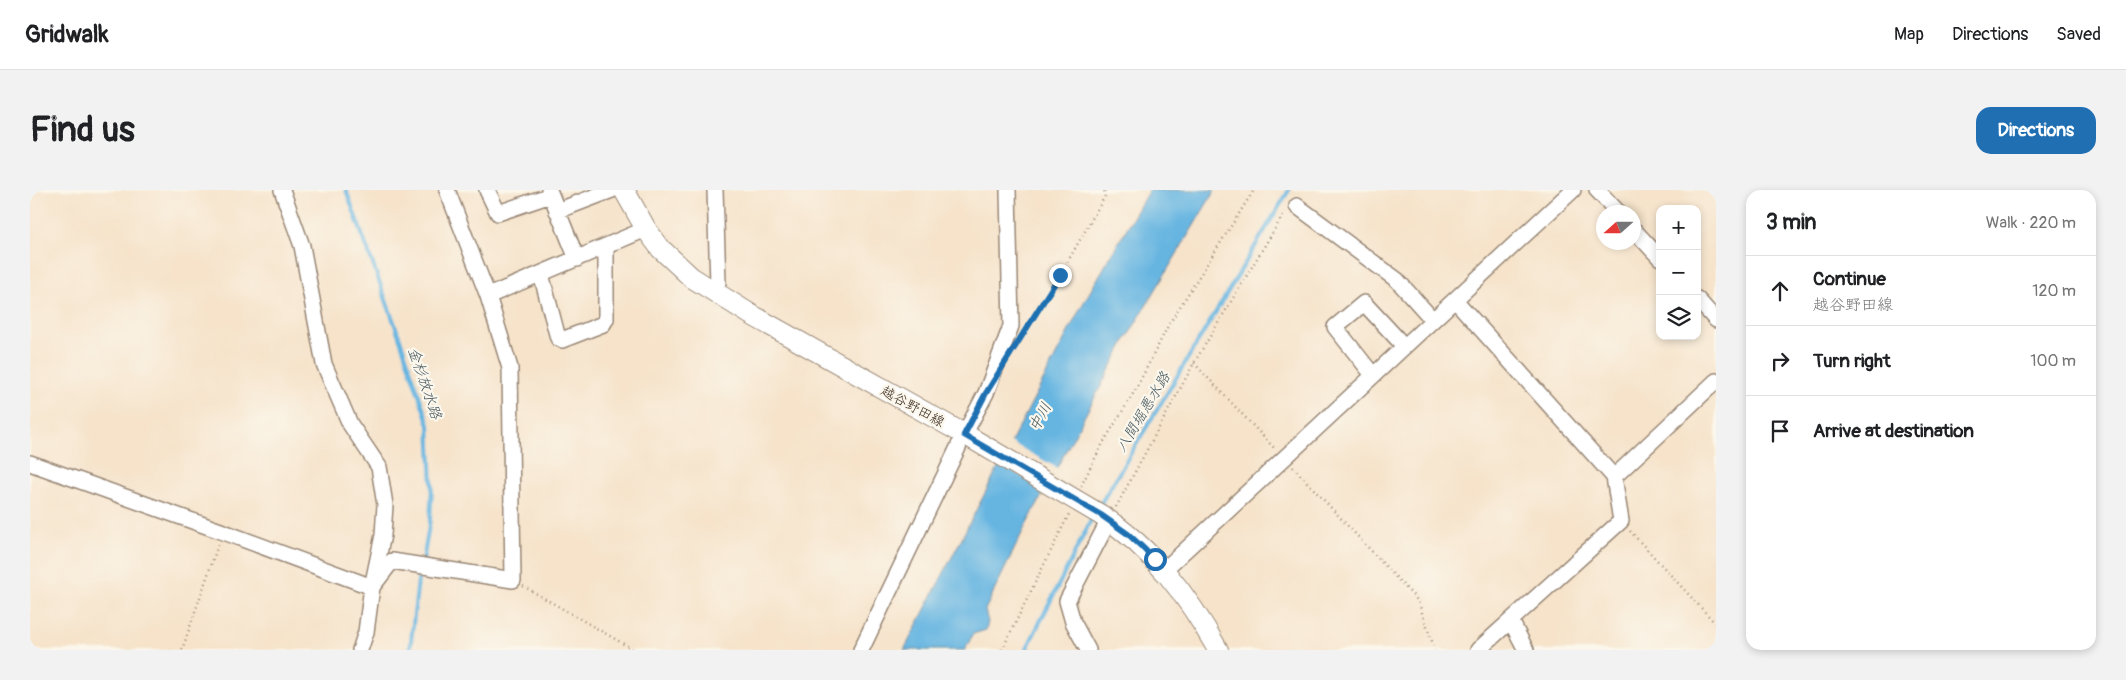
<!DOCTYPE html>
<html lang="en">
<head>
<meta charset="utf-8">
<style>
  body { margin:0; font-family:Pangolin,"Klee One",sans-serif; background:#f2f2f2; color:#202124 }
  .controls { position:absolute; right:15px; top:15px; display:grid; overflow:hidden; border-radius:10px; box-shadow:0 2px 8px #0003 }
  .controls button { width:45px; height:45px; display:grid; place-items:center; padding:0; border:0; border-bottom:1px solid #e0e0e0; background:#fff; color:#202124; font:25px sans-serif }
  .compass { position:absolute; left:1566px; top:15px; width:45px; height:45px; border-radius:50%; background:#fff; box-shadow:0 2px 8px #0003; rotate:249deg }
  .stop { position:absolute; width:15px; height:15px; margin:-11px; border:4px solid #1f6fb2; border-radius:50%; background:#fff }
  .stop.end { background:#1f6fb2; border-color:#fff; box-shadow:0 1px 5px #0008 }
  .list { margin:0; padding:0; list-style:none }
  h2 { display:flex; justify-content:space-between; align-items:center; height:65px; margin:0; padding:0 20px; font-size:21px }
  h2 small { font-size:16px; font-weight:400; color:#757577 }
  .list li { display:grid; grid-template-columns:32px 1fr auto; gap:15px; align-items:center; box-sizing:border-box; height:70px; padding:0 20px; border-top:1px solid #e0e0e0 }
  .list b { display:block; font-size:19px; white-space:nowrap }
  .list p { margin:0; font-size:16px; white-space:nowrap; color:#757577 }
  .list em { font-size:16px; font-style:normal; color:#757577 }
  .icon { flex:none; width:28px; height:28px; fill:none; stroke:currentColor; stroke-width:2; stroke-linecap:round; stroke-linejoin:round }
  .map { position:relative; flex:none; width:1686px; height:460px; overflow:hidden; border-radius:15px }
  header { display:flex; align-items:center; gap:30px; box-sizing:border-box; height:70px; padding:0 25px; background:#fff; border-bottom:1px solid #e0e0e0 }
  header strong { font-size:24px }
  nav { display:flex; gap:28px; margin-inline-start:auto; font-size:18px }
  .intro { display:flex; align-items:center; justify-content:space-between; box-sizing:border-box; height:120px; padding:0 30px }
  h1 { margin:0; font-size:35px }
  .button { padding:12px 22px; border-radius:15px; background:#1f6fb2; color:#fff; font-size:18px; font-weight:700 }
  main { display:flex; gap:30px; padding:0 30px }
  aside { flex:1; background:#fff; border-radius:15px; box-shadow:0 2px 8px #0003 }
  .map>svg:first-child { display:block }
</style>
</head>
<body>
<header>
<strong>Gridwalk</strong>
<nav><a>Map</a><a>Directions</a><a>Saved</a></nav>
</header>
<div class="intro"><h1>Find us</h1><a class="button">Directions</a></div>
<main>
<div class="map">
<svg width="1686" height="460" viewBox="0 0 1686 460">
  <rect width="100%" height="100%" fill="#fbf7ec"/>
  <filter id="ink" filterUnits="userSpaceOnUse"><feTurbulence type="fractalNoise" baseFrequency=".02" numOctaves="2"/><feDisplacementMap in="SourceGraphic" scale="10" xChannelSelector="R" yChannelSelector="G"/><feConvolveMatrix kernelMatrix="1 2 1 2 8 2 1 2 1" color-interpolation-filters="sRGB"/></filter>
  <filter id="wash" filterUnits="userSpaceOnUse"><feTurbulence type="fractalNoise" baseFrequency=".0096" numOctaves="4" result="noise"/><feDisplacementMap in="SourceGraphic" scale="20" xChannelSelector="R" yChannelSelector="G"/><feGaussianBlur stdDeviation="1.12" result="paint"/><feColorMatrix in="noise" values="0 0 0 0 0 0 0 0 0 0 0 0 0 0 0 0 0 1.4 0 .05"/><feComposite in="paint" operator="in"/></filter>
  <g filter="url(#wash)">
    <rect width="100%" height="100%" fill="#f6e3ca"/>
    <path fill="#66b5e1" stroke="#507080" d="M1119 0H1185L1095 151 993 341 955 420 958 432 956 440 943 444 935 460H874L1050 119Z"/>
    <path fill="#f6e3ca" d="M979 251 1029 279 1017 301 968 273Z"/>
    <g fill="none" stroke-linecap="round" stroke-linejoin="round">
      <path stroke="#66b5e1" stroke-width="4" d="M316 0 369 146 399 235 402 296 400 330 393 371
        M1068 318 1259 0
        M380 460 388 390 392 378
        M996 460 1062 328"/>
    </g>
  </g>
  <g filter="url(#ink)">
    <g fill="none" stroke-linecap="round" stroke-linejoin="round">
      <defs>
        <path id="minor" d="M252 0 272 56 294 174 320 234 349 277 355 315 353 345 342 397 336 442 330 460
          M457 0 468 23 521 5
          M519 0 547 69
          M1567 0 1588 22
          M1267 16 1367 90 1403 130
          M527 21 582 0
          M1604 40 1630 68
          M511 84 528 148 532 150 573 134 576 129V57
          M683 102 688 93 685 0
          M458 106 616 39
          M1667 109 1686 130
          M1425 110 1584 287 1591 331 1448 460
          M1343 185 1305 137 1334 113 1374 156
          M0 273 199 344 342 397
          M1584 287 1686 191
          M1135 379 1543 0
          M342 397 362 371 483 390 480 178 458 106 417 0
          M1481 431 1496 460
          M831 460 934 245 956 203 981 136 978 0
          M1058 460 1043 432 1037 411 1079 330"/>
        <path id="major" d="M594 0 616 39 631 59 661 87 720 124 941 248
          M1071 325C1123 359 1158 406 1188 460"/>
      </defs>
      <use href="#minor" stroke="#988674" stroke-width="18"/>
      <use href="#major" stroke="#988674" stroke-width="22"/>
      <path stroke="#988674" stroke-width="2.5" stroke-dasharray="1 4" stroke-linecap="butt" d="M995 140 1030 85 1075 6 1074 0
        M1164 173 1245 259
        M1263 277 1388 411 1405 460
        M1051 296 1073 253 1106 199 1139 134 1224 0
        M1086 317 1164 173 1255 22
        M1600 341 1686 434
        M493 396 604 460
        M152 460 188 355
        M972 460 1039 324"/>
      <use href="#minor" stroke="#fff" stroke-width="15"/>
      <use href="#major" stroke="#fff" stroke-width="20"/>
      <defs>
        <path id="major-bridge" d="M941 248 1071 325"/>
      </defs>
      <use href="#major-bridge" stroke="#988674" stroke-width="22" stroke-linecap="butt"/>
      <use href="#major-bridge" stroke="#fff" stroke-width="20"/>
    </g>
  </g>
  <g fill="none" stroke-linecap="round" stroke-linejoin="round" filter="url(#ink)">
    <path stroke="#1f6fb2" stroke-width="6" d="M1030 85 956 203 934 245 1071 325 1098 344 1125 369"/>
  </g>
  <g text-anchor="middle" stroke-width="4.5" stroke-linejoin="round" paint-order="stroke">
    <g font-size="14" fill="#3b2a1e" stroke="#fbf7ec">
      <text transform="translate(883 216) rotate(29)" y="5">越谷野田線</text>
    </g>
    <g font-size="15" font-style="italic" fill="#4a5b62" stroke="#fbf7ec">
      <text transform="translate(395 193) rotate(71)" y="5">金杉放水路</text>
      <text transform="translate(1113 222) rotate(-59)" y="5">八間堀悪水路</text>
      <text transform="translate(1010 227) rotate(-62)" y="5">中川</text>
    </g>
  </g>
</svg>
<div class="controls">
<button>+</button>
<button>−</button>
<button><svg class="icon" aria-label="layers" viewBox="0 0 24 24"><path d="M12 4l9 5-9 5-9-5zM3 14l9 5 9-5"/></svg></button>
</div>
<svg class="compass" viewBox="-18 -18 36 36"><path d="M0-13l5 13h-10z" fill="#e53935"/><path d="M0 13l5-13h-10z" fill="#757577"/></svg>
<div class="stop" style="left:1125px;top:369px"></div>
<div class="stop end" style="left:1030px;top:85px"></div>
</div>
<aside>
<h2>3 min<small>Walk · 220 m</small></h2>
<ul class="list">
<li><svg class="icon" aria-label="ahead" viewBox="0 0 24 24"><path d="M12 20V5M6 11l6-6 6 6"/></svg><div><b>Continue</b><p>越谷野田線</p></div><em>120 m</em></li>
<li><svg class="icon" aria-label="right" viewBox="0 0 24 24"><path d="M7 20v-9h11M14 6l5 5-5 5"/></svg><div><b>Turn right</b></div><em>100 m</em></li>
<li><svg class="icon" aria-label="arrive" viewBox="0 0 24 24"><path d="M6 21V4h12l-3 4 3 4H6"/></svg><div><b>Arrive at destination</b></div></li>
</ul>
</aside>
</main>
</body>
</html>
